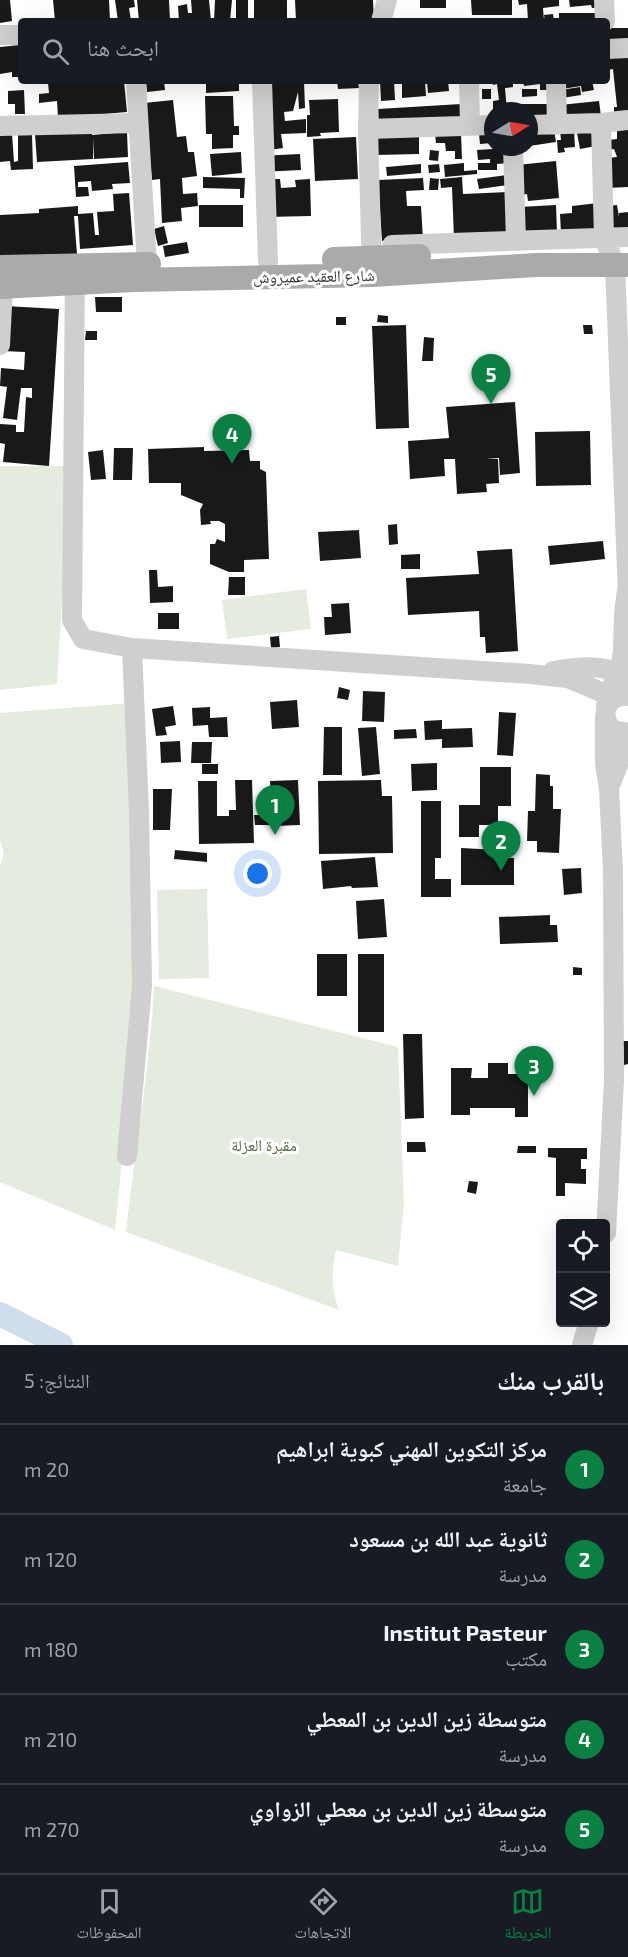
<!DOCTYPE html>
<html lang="ar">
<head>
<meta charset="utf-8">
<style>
  body { margin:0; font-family:"Exo 2","Noto Naskh Arabic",sans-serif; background:#242831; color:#f1f3f6; direction:rtl }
  .controls { position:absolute; right:18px; bottom:18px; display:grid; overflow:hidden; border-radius:6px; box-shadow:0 6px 24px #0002 }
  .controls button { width:54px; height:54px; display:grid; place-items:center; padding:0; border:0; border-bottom:2px solid #363941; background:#171b24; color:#f1f3f6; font:30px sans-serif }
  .compass { position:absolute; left:484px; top:102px; width:54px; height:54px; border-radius:50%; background:#171b24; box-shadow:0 6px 24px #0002; rotate:79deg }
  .you { position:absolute; left:258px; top:874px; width:21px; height:21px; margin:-15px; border:4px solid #fff; border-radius:50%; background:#1a73e8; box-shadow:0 0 0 9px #1a73e833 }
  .badge { display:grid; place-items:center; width:39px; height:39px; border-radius:50%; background:#0b8043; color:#fff; font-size:20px; font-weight:700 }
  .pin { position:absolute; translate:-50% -50px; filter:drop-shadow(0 2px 3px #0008) }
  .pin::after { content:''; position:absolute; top:32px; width:21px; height:18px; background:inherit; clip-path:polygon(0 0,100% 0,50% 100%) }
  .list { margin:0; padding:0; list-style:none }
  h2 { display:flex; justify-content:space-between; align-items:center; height:78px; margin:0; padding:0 24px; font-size:26px }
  h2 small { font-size:20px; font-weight:400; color:#9ea1a6 }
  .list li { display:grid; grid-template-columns:39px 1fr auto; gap:18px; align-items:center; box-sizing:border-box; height:90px; padding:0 24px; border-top:2px solid #363941 }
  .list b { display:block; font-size:22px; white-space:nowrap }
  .list p { margin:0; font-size:20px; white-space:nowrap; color:#9ea1a6 }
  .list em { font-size:20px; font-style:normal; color:#9ea1a6 }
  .icon { flex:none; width:33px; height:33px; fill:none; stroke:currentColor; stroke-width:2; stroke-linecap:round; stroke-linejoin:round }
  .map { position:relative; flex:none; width:628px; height:1345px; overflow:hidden; direction:ltr }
  .search { position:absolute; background:#171b24; box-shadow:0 6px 24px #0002; left:18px; right:18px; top:18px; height:66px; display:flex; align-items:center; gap:15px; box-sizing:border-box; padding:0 21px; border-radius:6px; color:#9ea1a6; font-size:22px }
  .sheet { height:528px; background:#171b24 }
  nav { display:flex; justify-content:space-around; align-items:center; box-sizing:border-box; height:84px; border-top:2px solid #363941; background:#171b24; font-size:16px; color:#9ea1a6 }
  nav a { display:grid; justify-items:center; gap:3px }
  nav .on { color:#0b8043 }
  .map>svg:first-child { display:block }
</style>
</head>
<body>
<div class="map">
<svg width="628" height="1345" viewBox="0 0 628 1345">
  <rect width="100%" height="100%" fill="#fff"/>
  <path fill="#e4ebdf" d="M0 466H70L57 684 0 690Z
    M306 589 311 629 227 639 222 600Z
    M132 703 137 980 131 1072 115 1230 0 1182V867L4 853 0 840V713Z
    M207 889 209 978 159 979 157 890Z
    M154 986 398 1047 404 1203 398 1266 336 1250C331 1274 331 1287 339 1310L126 1232C135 1150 150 1069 154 986Z"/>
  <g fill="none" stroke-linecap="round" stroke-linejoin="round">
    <path stroke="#cfdded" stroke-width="24" d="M0 1314 61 1345"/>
  </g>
  <path fill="#191919" d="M0 0H10L12 21 0 23Z
    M53 0H109L110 21H55Z
    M115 0H134L135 7 129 8 131 21H118Z
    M137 0H169L170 21H139Z
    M191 0H209L211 21H179L178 6 187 4 188 13H192Z
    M215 0H232L230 21H214Z
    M236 0H248V21H236Z
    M254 0H287V21H254Z
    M295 0H373L374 21H296Z
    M420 0H446V8H420Z
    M471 0H512V15H472Z
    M518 0H559V6L543 8 544 21H528L527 4 519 5Z
    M569 0H602L603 7 592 8 591 5 570 7Z
    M559 13H597L598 20H559Z
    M553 14 554 21H545L544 15Z
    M609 28H628V45L610 46Z
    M20 45 21 77H12V72L0 74V47Z
    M628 56V111L614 112V107H617L613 69 607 70V58Z
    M77 81H124L127 112 58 118 57 101 39 103V94L49 93 48 83Z
    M146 81H164L165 90 147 92Z
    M206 81H239V91L206 93Z
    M263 81H304L305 108 299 109 298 92 293 111 284 112 285 121 306 119V133L281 134 283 148 263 151 261 92 273 91 264 88Z
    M337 81H358L359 88 338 89Z
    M380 81H394L395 100 381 101Z
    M402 81H425L426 96 402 98Z
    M433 81H448L449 91 428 93 427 82Z
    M493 81H513V87L505 88 507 111H493V101L499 100 497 84 493 85Z
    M523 81H542V83L550 84V90H540V84L524 86Z
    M561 81H592L594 90 582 92 581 86 562 89Z
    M580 87 581 95 562 98 561 90Z
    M482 89H491V99H482Z
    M522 89H537V96L522 97Z
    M24 90 25 114H15V104H8V91Z
    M205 96H233L234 126H239V135H233V148L212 149V134H206Z
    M338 99 339 132 320 133 321 136 307 137V115H310L309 100Z
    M173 100 177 137 186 136 188 152H194L197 176 182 178 183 194 197 193 198 206 181 208 182 221 162 223 160 179 152 180 144 103Z
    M599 101 601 116 561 120 560 105Z
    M461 104 462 119 379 125 378 109Z
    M517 104H553V118H529V111H517Z
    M554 129 556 142 529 146V134Z
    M617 129H628V187L607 188 606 158 617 157 614 149 608 150V140L617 139Z
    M574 130 575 147 564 148 565 152 558 153 557 140H561L560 131Z
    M594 130 596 146 580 149 577 133Z
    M92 132V135L127 132 128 157 94 159 93 138V159L37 162 35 135Z
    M491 132 492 143 480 144 479 133Z
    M12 133 14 162 18 161V135L32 134 33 169 11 170 10 161 0 162V134Z
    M461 133 462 159H455V151H446L445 143H436L435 134Z
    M419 136V154L376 155V137Z
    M356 137 358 179 315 181 313 139Z
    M509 148V163L497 164V170H478V163H490V159L478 160 477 150Z
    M430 150 439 151 438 161 429 160Z
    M241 152 242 173 212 176 210 154Z
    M300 154 301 170 260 172 259 156Z
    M556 161 559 198 528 201 527 194 520 195 517 165Z
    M128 162 130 183 112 184 113 189 92 191 91 181 78 182V187H88L89 196 76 197 74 166Z
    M464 163V171L477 170V174L445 177 444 165Z
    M421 164V173L387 176 386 167Z
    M439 164 440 172 429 173 428 165Z
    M507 175 508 185 479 189 477 179Z
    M203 177 245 178 244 198H240V189L203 188Z
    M462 177 463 194 508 192 511 236 454 239 452 187 441 188 440 179Z
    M423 178 424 190 406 191 407 206H421L423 239 382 241 378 180Z
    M430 178 439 179 438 190H429Z
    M264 179H280L281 188 296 187 295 180 310 179 311 216 266 217Z
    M129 193 133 245 80 249 78 216H74L77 254 0 259V215L39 213V209L78 206V214L93 213 95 235H99L97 212 114 211 113 194Z
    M598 203 600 230 561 233 560 214 572 213V206Z
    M199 205H243V227H199Z
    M556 205 557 233 520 235 519 207Z
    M617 205 619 217V213L628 212V231L608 234 605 206Z
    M164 226 168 243 158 246 154 229Z
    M187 242 189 253 165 257 163 246Z
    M95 297H122V312H96Z
    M5 306 59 309 49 466 3 462 5 444 0 443V424L16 425V432H24L26 397 32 398V388H21L17 420 3 418 7 387 0 386 1 368 24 370 25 352 2 351Z
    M378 315 388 316V323L377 322Z
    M336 317H346V325H336Z
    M406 325 409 428 376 429 372 326Z
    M583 325H592L593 334H584Z
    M86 331H97V340H85Z
    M424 337 434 338 433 361H422Z
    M515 402 520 473 500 475 499 458 486 459H498L499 483 486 484 487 492 457 494 455 459H444L445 476 410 479 408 441 449 438 446 407Z
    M590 431 591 485 536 486 535 432Z
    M204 447V451L249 450 250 461H260V469L266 472 269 559 244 560V572H229L210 564V544H215L217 539 225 542V524L219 521H210L211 524 201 525 200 510 203 504 181 495V483H149L148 449Z
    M114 448H133L132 480H113Z
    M103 450 106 479 91 480 88 452Z
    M397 524 398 544 389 545 388 525Z
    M359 530 361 558 320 561 318 532Z
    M603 541 605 559 550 565 548 546Z
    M512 549 518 651 486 653 485 637H480L479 611 408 615 406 578 479 574 477 551Z
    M420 554V569H401V555Z
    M149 570H157L158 587 173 586V602L150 603Z
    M229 577H245V595H228Z
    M349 603 351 633 325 635 324 617H332L331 604Z
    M158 613H179V629H158Z
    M279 636 280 647 271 648 270 637Z
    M339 687 350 690 348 700 337 698Z
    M363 691 385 692 384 722 362 721Z
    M297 700 299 727 272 729 270 702Z
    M173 706 176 725 165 727 167 735 156 736 152 709Z
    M210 707V718L227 717 228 737H209L208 725 193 726 192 708Z
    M499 712 516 713 513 756 497 755Z
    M442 720V729L472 728 473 747 442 748V739L425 740 424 721Z
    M324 727H342V775H323Z
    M376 727 380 774 362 776 358 728Z
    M416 729 417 738 394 739V730Z
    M180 741 181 762 161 763 160 742Z
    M192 742H212L211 763H191Z
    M437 763V790L412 791 411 764Z
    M202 764H218V774H202Z
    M480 767H511V806H498V825H479V837H459V805H480Z
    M536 774 550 775V786H553V809H561L559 853 537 852V841H527L528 811H535Z
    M235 780H252L254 843 199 844 198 781H217V816H229V810H236Z
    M298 780 300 825 273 826 270 781Z
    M381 780 382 796H392L393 853 319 854 318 781Z
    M153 789H172L170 830H153Z
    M421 801H441V858H435V879H451V897H421Z
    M254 815H271V825H255Z
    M461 848 499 850V858H514V885H461Z
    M175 850 207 853V862L174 859Z
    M375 857 378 887 352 888 351 886 323 889 321 861Z
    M581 868 582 893 564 895 562 869Z
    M384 899 387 937 358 939 356 901Z
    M550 915V925H557L558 942 500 944 499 917Z
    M317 954H347V996H317Z
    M358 954H384V1032H358Z
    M573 967 582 968V975H573Z
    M403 1034H422L424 1118 405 1119Z
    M623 1041H628V1064L624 1065Z
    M488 1063H508V1074H528V1117H515V1108H470V1115H451V1068H472L471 1078H488Z
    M407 1142H425L426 1152H407Z
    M518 1146H536V1153H517Z
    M548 1148H587V1159H581V1169H586V1184L565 1183V1196H556V1158L548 1157Z
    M469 1181 478 1182 476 1194 467 1192Z"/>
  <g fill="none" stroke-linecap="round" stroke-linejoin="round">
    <path stroke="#cfcfcf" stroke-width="20" d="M604 0 605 21
      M381 21 387 0
      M0 35H21
      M607 49 628 48
      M136 81 147 264
      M262 81 268 261
      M369 81 368 129 372 273
      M469 81 470 125
      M556 81 557 125
      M601 123 604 238 615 265 628 595
      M529 125 601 123 628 120
      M0 126 138 123
      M368 129 493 125
      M513 147 516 240
      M392 245 628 237
      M75 269 72 620 83 639 132 648 530 674 568 678 608 695
      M0 345 3 287
      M553 671C577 667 607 663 628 678
      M628 696C607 694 598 716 613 730L628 733
      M606 706 614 680 620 672 623 650 624 614 627 590
      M605 716V764L609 789 613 872 614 1080 606 1233
      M611 783 618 765 624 734
      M127 1156 142 986 139 811 132 648
      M582 1345 589 1322"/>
    <path stroke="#aaa" stroke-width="24" d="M334 259 419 256
      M0 267 149 264
      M0 287 134 280 372 275 536 265H628"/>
  </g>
  <g text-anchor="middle" stroke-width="6" stroke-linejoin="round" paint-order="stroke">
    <g font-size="16" fill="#323232" stroke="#fff">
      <text transform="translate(314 276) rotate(-1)" y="6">شارع العقيد عميروش</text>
    </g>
    <g font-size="16" fill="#4f6d40" stroke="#fff">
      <text x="264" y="1151">مقبرة العزلة</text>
    </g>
  </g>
</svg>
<div class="controls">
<button><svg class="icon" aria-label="locate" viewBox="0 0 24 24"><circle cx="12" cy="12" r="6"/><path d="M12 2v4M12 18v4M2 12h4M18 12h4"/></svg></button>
<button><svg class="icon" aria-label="layers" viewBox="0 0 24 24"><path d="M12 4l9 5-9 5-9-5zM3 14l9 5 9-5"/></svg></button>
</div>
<svg class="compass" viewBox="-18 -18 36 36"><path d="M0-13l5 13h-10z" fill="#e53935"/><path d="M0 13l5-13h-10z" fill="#9ea1a6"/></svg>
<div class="you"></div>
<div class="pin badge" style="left:275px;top:835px">1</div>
<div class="pin badge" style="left:501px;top:871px">2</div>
<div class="pin badge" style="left:534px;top:1096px">3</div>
<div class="pin badge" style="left:232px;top:464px">4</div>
<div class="pin badge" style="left:491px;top:404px">5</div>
<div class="search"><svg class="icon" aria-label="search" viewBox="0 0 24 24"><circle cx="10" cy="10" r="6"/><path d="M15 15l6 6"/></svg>ابحث هنا</div>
</div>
<section class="sheet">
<h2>بالقرب منك<small>النتائج: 5</small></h2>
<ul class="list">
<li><span class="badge">1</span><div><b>مركز التكوين المهني كبوية ابراهيم</b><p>جامعة</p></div><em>20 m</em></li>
<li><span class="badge">2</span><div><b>ثانوية عبد الله بن مسعود</b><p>مدرسة</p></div><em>120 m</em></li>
<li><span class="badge">3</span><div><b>Institut Pasteur</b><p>مكتب</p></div><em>180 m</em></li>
<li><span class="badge">4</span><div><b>متوسطة زين الدين بن المعطي</b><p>مدرسة</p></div><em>210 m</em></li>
<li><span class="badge">5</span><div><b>متوسطة زين الدين بن معطي الزواوي</b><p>مدرسة</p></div><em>270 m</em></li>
</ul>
</section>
<nav>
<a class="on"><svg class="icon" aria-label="map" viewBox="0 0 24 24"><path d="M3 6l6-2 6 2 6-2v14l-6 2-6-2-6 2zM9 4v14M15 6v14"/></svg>الخريطة</a>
<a><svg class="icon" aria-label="directions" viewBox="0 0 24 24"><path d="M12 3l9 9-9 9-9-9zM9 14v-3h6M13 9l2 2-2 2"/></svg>الاتجاهات</a>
<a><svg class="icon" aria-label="saved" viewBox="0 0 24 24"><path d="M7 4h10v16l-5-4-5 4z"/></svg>المحفوظات</a>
</nav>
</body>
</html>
